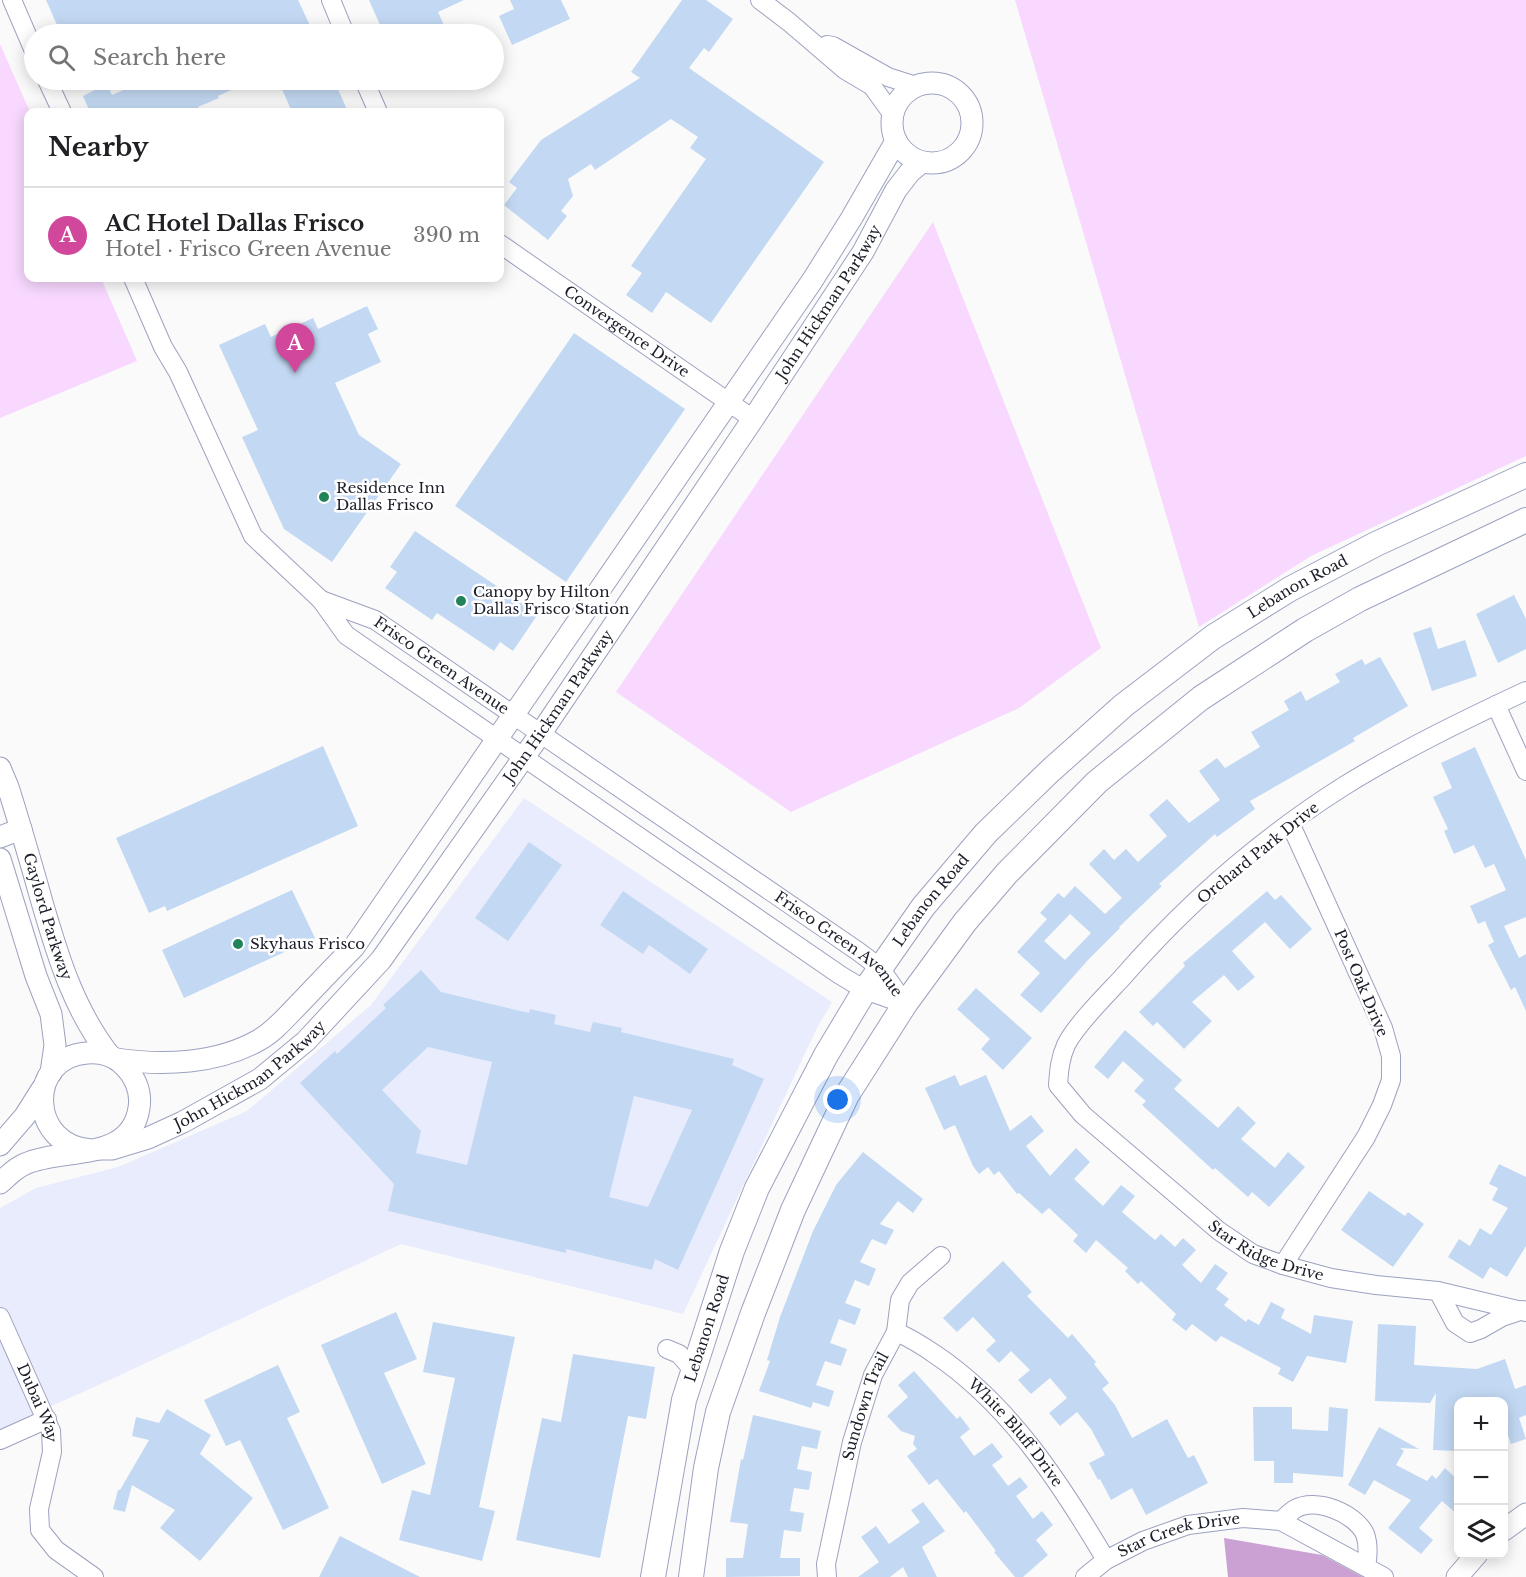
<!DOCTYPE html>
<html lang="en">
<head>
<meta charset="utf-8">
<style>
  body { margin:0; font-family:"Libre Baskerville",serif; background:#f2f2f2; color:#202124 }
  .controls { position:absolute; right:18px; bottom:18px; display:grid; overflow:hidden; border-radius:12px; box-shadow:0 3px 15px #0003 }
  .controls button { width:54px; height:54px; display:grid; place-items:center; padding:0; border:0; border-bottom:2px solid #e0e0e0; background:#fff; color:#202124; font:30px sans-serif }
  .you { position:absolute; left:838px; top:1100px; width:21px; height:21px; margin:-15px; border:4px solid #fff; border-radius:50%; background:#1a73e8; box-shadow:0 0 0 9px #1a73e833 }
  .badge { display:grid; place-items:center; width:39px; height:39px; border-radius:50%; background:#22825a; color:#fff; font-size:20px; font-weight:700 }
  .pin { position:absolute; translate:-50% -50px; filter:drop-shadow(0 2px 3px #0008) }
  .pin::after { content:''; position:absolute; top:32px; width:21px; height:18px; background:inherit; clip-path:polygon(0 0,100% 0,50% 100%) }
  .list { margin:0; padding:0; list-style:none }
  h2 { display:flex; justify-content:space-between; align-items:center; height:78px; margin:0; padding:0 24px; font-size:26px }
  h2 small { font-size:20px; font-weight:400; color:#757577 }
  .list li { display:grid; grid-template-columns:39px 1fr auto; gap:18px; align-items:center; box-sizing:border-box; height:96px; padding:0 24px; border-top:2px solid #e0e0e0 }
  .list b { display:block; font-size:22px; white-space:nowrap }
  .list p { margin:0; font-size:20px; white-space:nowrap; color:#757577 }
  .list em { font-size:20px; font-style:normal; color:#757577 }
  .icon { flex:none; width:33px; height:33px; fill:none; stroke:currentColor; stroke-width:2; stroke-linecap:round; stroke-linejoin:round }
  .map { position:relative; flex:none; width:1526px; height:1577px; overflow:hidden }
  .search { position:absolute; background:#fff; box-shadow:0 3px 15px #0003; left:24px; top:24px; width:480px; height:66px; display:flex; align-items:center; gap:15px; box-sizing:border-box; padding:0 21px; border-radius:33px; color:#757577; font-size:22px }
  .panel { position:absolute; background:#fff; box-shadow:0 3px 15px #0003; left:24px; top:108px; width:480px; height:174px; border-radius:12px }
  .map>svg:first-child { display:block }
</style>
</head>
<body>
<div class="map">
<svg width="1526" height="1577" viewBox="0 0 1526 1577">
  <rect width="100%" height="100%" fill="#fafafa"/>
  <path fill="#e9ecfc" d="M524 798 832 1002 816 1030 683 1314 401 1244 103 1383 0 1429V1208L36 1188 118 1167 247 1111 371 1005Z"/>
  <path fill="#f8d8fe" d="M1015 0H1526V456L1311 556 1199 627Z
    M0 44 30 112 28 278H101L137 361 0 418Z
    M933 222 1101 648 1019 708 791 812 616 692Z"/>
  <path fill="#cba1d3" d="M1224 1538 1322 1555 1363 1577H1228Z"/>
  <path fill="#c3d9f3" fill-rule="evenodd" d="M46 0H298L314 34H150L148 31 139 34H61Z
    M369 0H464L438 12 448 34H384Z
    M510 0H561L570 19 512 45 499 16 514 9Z
    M682 0H706L733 19 709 52 704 48 689 68 824 162 711 323 666 292 652 313 626 295 642 273 631 266 706 159 690 148 698 137 671 119 595 170 591 164 568 179 573 196 561 211 567 216 548 240 504 205 517 188 509 182 541 140 640 78 631 72Z
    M146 80H254L218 96 219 98 198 107 200 112H90L83 96 107 84 112 95Z
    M278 80H334L348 112H292Z
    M367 306 378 329 368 334 381 362 335 383 359 435 401 464 332 562 284 529 242 437 258 430 219 345 265 324 271 337 313 318 318 329Z
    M574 333 685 409 566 582 455 506Z
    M415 531 538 614 513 651 500 642 494 651 437 613 432 620 385 588 397 572 390 567Z
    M1514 595 1526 619V649L1498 663 1476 614Z
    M1431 627 1438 649 1465 640 1477 676 1432 691 1413 633Z
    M1380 657 1408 706 1353 738 1355 741 1250 801 1255 809 1217 837 1215 834 1159 884 1162 886 1119 927 1120 928 1088 960 1041 1013 1020 995 1040 973 1017 952 1047 919 1040 913 1058 893 1064 898 1075 886 1105 914 1122 898 1089 864 1104 849 1114 860 1126 849 1138 862 1167 836 1149 815 1167 799 1189 823 1220 800 1199 771 1217 758 1225 768 1260 747 1251 732 1289 710 1284 701 1301 691 1306 701 1340 682 1335 674 1362 659 1365 665ZM1070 914 1091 933 1065 960 1044 941Z
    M323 746 358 826 167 911 165 906 149 913 116 838Z
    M1475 747 1526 860V917L1504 926 1519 958 1526 954V1011L1515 987 1511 990 1488 945 1494 942 1485 921 1478 924 1470 906 1506 890 1494 864 1485 868 1474 845 1454 854 1444 831 1448 829 1433 797 1452 788 1441 763Z
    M529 842 562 865 508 941 475 918Z
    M292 890 315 938 184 998 162 950Z
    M623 891 708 949 690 974 649 945 643 954 600 925Z
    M1267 891 1275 900 1281 895 1312 929 1290 949 1265 922 1232 951 1255 977 1238 991 1224 975 1192 1002 1212 1021 1184 1049 1157 1022 1153 1026 1139 1012 1185 966 1183 963Z
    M421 970 441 992 529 1013 530 1009 556 1015 554 1024 590 1032 593 1022 622 1028 621 1032 734 1059 732 1065 764 1079 678 1270 655 1259 652 1270 566 1249V1253L388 1211 394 1184 300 1083 335 1051 337 1054 386 1008 383 1005ZM428 1047 492 1062 467 1165 416 1153 421 1131 382 1090ZM634 1096 692 1110 648 1207 609 1197Z
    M976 988 1032 1038 1003 1070 981 1049 990 1039 957 1009Z
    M1125 1030 1182 1080 1174 1089 1218 1128 1238 1106 1256 1123 1241 1139 1275 1168 1288 1152 1305 1167 1269 1207 1252 1192 1248 1197 1215 1168 1213 1170 1142 1105 1146 1101 1134 1091 1144 1080 1123 1061 1108 1079 1094 1067Z
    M955 1075 960 1086 986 1075 1010 1131 1031 1115 1044 1131 1026 1146 1050 1176 1076 1148 1090 1162 1074 1179 1103 1206 1121 1185 1135 1196 1122 1212 1155 1240 1161 1234 1175 1247 1183 1238 1196 1250 1182 1265 1201 1283 1215 1264 1228 1273 1216 1289 1229 1299 1224 1305 1246 1322 1248 1319 1259 1325 1271 1302 1285 1309 1281 1318 1311 1334 1314 1315 1353 1321 1346 1363 1307 1356 1293 1382 1278 1374 1281 1368 1221 1336 1216 1342 1192 1324 1186 1331 1172 1320 1176 1314 1141 1281 1138 1284 1125 1271 1128 1268 1096 1240 1086 1253 1073 1241 1078 1235 1049 1208 1042 1214 1019 1193 1017 1194 999 1171 994 1175 988 1167 979 1174 973 1166 955 1125 944 1130 925 1088Z
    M863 1152 923 1199 913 1213 898 1201 880 1224 894 1230 886 1245 872 1239 860 1262 876 1269 869 1286 855 1280 845 1303 861 1309 855 1325 839 1319 830 1343 847 1349 841 1366 825 1361 816 1385 834 1391 829 1407 813 1402 811 1408 759 1391 770 1361 767 1360 780 1317 813 1231 836 1185Z
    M1499 1164 1526 1177V1246L1507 1277 1490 1267 1483 1279 1448 1257 1459 1239 1470 1246 1480 1228 1491 1235 1508 1208 1492 1200 1498 1188 1489 1184Z
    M1369 1191 1405 1216 1408 1212 1424 1224 1393 1267 1341 1230Z
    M1003 1261 1032 1292 1027 1296 1068 1338 1072 1334 1096 1362 1094 1364 1109 1383 1102 1389 1115 1405 1132 1438 1167 1419 1188 1458 1194 1455 1208 1483 1146 1515 1132 1488 1111 1500 1100 1479 1098 1480 1089 1463 1105 1455 1091 1429 1077 1412 1060 1426 1049 1413 1067 1398 1050 1378 1031 1394 1018 1380 1030 1370 1011 1351 999 1363 986 1350 996 1341 973 1317 957 1332 943 1318Z
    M396 1312 417 1359 384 1373 426 1464 382 1484 321 1345Z
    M433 1322 515 1337 479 1507 495 1511 482 1561 399 1540 412 1490 430 1495 455 1378 423 1372Z
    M1378 1324 1416 1326 1414 1365 1477 1369 1505 1359 1515 1389 1526 1385V1415L1519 1418 1526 1439 1511 1444 1503 1421V1401H1458L1457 1451 1433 1450 1436 1393 1430 1403 1375 1401Z
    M573 1354 655 1367 646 1419 628 1416 600 1558 516 1540 542 1418 561 1422Z
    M278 1365 300 1412 287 1418 329 1508 283 1530 240 1440 226 1446 204 1400Z
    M914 1371 957 1419 960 1416 970 1429 960 1437 974 1456 992 1443 1003 1457 992 1465 1008 1486 1020 1477 1028 1487 1016 1496 1033 1519 1042 1511 1053 1525 1036 1540 1048 1555 1023 1577H1015L994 1552 996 1551 966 1511 964 1513 937 1479 929 1485 907 1456 917 1449 913 1444 915 1436 901 1431 887 1416 908 1397 898 1385Z
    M1253 1407H1292V1429L1328 1431 1329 1407 1348 1409 1343 1477 1293 1473V1483H1274V1461H1254Z
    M167 1409 211 1435 200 1454 253 1498 200 1561 160 1528 175 1510 132 1485 125 1512 113 1509 118 1490H120L149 1440 132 1436 136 1417 159 1423Z
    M753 1415 821 1431 817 1449 802 1446 797 1469 812 1472 809 1490 794 1488 790 1511 804 1513 801 1532 784 1530 780 1558H800V1576L726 1577V1558H743L748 1524 730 1522 741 1459 743 1460Z
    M1379 1427 1419 1449 1400 1448 1404 1451 1396 1465 1427 1481 1432 1475 1436 1479 1445 1468 1458 1480V1515L1442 1501 1419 1528 1433 1540 1421 1554 1388 1528 1411 1500 1374 1480 1365 1495 1348 1485Z
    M923 1502 945 1531 922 1547 937 1577H908L903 1567 890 1577H858L879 1562 861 1537 876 1526 889 1544 920 1522 911 1510Z
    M340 1536 420 1577H319Z"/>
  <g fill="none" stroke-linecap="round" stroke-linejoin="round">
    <defs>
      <g id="minor">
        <path d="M12 0 34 51"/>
        <path d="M331 0 345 34"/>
        <path d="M760 0 789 22 845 70 872 86 893 115"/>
        <path d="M827 45 833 46 888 77 916 86"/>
        <path d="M47 80 62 112"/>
        <path d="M364 80 378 112"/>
        <path id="s1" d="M500 244 753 419"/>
        <path d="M133 278 163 347 178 372 253 536 321 600 346 635 840 975 865 990 905 1004"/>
        <path id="s2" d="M321 600 375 620 859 952 880 968 905 1004"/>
        <path id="s3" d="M1526 691C1464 720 1402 750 1344 786 1262 838 1185 905 1121 979 1106 995 1075 1026 1066 1045 1060 1058 1059 1071 1058 1085L1083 1115 1219 1231 1253 1254 1283 1265 1331 1278 1376 1285 1438 1291 1526 1312"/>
        <path d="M1496 705 1526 771"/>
        <path d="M1283 1265 1366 1137 1382 1105 1391 1080V1056L1383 1028 1290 823"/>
        <path d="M1438 1291 1455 1323 1470 1333 1481 1329 1502 1317 1523 1310"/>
        <path id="s4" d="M0 1317 51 1431 52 1452 39 1509 40 1530 56 1550 94 1577"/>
        <path id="s5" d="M896 1332C911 1338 923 1346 936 1355 1010 1405 1061 1484 1106 1560"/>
        <path d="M667 1349 679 1354 693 1370"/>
        <path d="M0 1440 47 1419"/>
        <path d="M1281 1521C1285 1517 1290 1512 1295 1509 1316 1497 1355 1513 1365 1534 1369 1545 1368 1556 1366 1567"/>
        <path id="s6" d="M827 1577 826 1564 852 1442 873 1375 896 1332 900 1300 910 1283 941 1256"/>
        <path id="s7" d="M1085 1577 1106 1560 1143 1541 1188 1525 1243 1518 1281 1521 1384 1577"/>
      </g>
      <g id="tertiary">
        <circle cx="932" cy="123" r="40"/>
        <path id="s8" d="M0 768 8 787C20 825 31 863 42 902 58 957 74 1010 110 1056"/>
        <path d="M0 837 21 829"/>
        <path d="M0 859 36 976 51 1014 55 1045 51 1073"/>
        <path d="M116 1059C163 1066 217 1064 259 1040 275 1031 287 1016 300 1003 318 984 336 965 354 947L812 281 851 219 896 141"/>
        <path d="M0 1145 25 1116 42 1089"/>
        <path id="s9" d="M99 1149H112L148 1138 183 1122 260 1079 306 1041 381 960 541 733 753 419 863 252 896 190 910 172 922 162"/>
        <path d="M0 1183C8 1176 15 1168 25 1164 62 1147 131 1163 139 1108 142 1091 134 1074 121 1063 112 1055 99 1052 87 1053 26 1057 28 1147 92 1150"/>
        <path d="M1504 1530 1526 1514"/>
        <path d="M1457 1577 1477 1554"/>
      </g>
      <g id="secondary">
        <path id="s10" d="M653 1577 684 1400 732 1251 757 1188 826 1055 865 990 923 907 986 833 1050 771 1124 705 1213 637 1290 589 1376 544 1526 475"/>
        <path d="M691 1577 706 1468 718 1412 753 1313 793 1210 847 1095 905 1004 965 922 1007 873 1097 782 1201 698 1305 630 1360 599 1526 520"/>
      </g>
    </defs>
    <use href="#minor" stroke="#9ca2bf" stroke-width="20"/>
    <use href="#tertiary" stroke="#9ca2bf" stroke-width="23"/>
    <use href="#secondary" stroke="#9ca2bf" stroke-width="26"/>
    <use href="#minor" stroke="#fff" stroke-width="18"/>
    <use href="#tertiary" stroke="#fff" stroke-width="21"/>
    <use href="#secondary" stroke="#fff" stroke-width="24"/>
  </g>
  <g fill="#22825a" stroke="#fff" stroke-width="2">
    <circle cx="324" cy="497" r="6"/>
    <circle cx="461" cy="601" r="6"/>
    <circle cx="238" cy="944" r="6"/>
  </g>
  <g text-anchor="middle" stroke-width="5" stroke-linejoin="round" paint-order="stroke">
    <g font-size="15" fill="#1b1d28" stroke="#fff">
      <text dy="5" stroke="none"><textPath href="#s9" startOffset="1143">John Hickman Parkway</textPath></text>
      <text dy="5" stroke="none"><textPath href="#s1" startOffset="154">Convergence Drive</textPath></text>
      <text dy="5" stroke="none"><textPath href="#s10" startOffset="1227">Lebanon Road</textPath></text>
      <text dy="5" stroke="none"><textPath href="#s2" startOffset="138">Frisco Green Avenue</textPath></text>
      <text dy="5" stroke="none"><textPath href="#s9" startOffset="657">John Hickman Parkway</textPath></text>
      <text transform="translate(1258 853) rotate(-39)" y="5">Orchard Park Drive</text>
      <text dy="5" stroke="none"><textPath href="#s10" startOffset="741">Lebanon Road</textPath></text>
      <text dy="5" stroke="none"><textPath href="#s8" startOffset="156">Gaylord Parkway</textPath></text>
      <text dy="5" stroke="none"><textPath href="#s2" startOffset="624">Frisco Green Avenue</textPath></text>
      <text transform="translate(1361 983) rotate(67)" y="5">Post Oak Drive</text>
      <text dy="5" stroke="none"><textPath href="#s9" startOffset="171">John Hickman Parkway</textPath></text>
      <text dy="5" stroke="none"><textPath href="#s3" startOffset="898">Star Ridge Drive</textPath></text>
      <text dy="5" stroke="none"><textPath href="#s10" startOffset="255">Lebanon Road</textPath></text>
      <text dy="5" stroke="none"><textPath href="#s4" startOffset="94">Dubai Way</textPath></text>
      <text dy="5" stroke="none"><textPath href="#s6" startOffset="176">Sundown Trail</textPath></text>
      <text dy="5" stroke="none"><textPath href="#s5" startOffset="158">White Bluff Drive</textPath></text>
      <text dy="5" stroke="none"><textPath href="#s7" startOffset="105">Star Creek Drive</textPath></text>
    </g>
    <g font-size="15" fill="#1b1d28" stroke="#fff" text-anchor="start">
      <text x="336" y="493">Residence Inn<tspan x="336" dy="17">Dallas Frisco</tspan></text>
      <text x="473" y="597">Canopy by Hilton<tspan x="473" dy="17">Dallas Frisco Station</tspan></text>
      <text x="250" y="949">Skyhaus Frisco</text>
    </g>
  </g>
</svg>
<div class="controls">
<button>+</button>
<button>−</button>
<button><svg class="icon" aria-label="layers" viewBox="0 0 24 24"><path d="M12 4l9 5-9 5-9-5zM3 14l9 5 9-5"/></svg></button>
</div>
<div class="you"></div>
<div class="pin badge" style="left:295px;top:373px;background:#d1479c">A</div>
<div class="search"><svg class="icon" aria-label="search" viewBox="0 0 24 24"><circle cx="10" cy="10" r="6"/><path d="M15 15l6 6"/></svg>Search here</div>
<section class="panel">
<h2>Nearby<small></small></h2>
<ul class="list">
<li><span class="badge" style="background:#d1479c">A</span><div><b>AC Hotel Dallas Frisco</b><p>Hotel · Frisco Green Avenue</p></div><em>390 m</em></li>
</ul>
</section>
</div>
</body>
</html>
